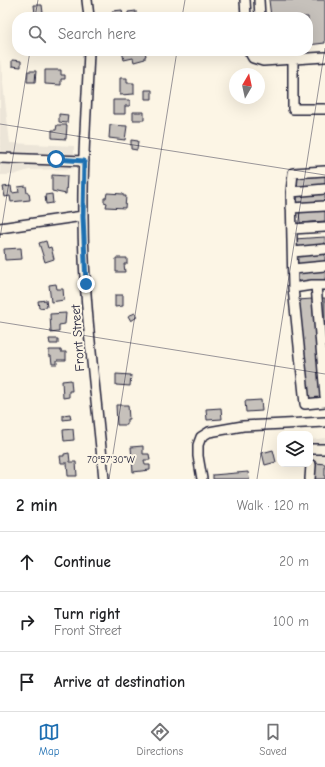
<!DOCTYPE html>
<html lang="en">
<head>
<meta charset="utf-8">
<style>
  body { margin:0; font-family:"Comic Neue",sans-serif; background:#f6f6f6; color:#202124 }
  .controls { position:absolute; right:12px; bottom:12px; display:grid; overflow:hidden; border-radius:8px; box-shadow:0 4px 16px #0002 }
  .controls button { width:36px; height:36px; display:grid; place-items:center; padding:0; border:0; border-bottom:1px solid #e0e0e0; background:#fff; color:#202124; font:20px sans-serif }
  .compass { position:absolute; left:229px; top:68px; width:36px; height:36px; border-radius:50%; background:#fff; box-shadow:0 4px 16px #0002; rotate:9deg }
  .stop { position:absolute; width:12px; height:12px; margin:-9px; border:3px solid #1f6fb2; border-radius:50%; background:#fff }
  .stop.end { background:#1f6fb2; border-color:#fff; box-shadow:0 1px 4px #0008 }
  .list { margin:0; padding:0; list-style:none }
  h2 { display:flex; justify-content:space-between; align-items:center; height:52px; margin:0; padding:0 16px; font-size:17px }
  h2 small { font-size:13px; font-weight:400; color:#757577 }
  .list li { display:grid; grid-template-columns:26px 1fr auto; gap:12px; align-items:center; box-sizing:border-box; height:60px; padding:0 16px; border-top:1px solid #e0e0e0 }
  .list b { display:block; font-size:15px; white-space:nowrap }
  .list p { margin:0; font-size:13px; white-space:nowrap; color:#757577 }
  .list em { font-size:13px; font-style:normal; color:#757577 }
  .icon { flex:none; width:22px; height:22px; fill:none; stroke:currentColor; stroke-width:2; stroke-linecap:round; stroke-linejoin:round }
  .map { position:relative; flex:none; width:325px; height:479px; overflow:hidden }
  .search { position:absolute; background:#fff; box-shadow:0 4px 16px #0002; left:12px; right:12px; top:12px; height:44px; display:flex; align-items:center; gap:10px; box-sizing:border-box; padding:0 14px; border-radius:16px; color:#757577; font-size:15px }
  .sheet { height:232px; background:#fff }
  nav { display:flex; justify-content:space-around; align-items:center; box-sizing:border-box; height:56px; border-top:1px solid #e0e0e0; background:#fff; font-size:11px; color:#757577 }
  nav a { display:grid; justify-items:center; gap:2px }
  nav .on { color:#1f6fb2 }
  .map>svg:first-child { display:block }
</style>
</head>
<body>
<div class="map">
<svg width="325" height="479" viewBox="0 0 325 479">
  <rect width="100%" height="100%" fill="#fcf5e5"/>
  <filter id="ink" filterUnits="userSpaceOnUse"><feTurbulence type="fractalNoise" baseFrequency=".025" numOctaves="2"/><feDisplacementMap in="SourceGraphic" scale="8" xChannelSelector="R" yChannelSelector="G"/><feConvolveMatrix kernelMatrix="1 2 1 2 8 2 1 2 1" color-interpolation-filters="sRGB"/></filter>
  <g filter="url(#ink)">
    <path fill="#ece5d8" d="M0 59 10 143 74 146V169L29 170 13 175H0Z
      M325 438V479H307L305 464H310V440Z"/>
    <path fill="#c6c1bb" stroke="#22223b" d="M269 0H325V43L308 45V17H271Z
      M34 5H42L43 13 35 14Z
      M122 10 123 16H128V12L136 11V14H133V17H113L112 11Z
      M122 51H145L146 56H145V59L134 62 133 58 124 60Z
      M12 60 21 61V67L12 66Z
      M45 70H61V75H65V79H61V85L45 84Z
      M28 71H36L35 82H27Z
      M120 78H127V83H134V94L120 95Z
      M145 90H152V99H145Z
      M113 100H130V106H125V114H113Z
      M133 112H144V120H133Z
      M59 114 68 115 67 123 59 122Z
      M57 125H67L66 139 52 138V130H56Z
      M110 125 127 126 125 140 109 138Z
      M131 140 138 141 137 150 131 149Z
      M52 175 67 176 66 194 52 191Z
      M325 176V186L297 189 296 178Z
      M11 186 12 193 19 192 18 187 26 186 27 193H29L30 200 11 202 10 196 5 197 3 187Z
      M107 193 123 194V196H126L125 208 106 207 107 203 104 202V198H106Z
      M325 193V204L298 206 297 196Z
      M52 194 53 203 46 204 45 195Z
      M325 210V221L300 223 299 212Z
      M325 237V247L295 250 294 239Z
      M46 241 48 248 51 247 54 259 45 262 39 243Z
      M21 248 22 259 5 260 4 249Z
      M325 253V264L296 266 295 256Z
      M116 258H127V264H124L125 272H116Z
      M325 271V282L298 284 297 273Z
      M56 284 57 289H63L64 300 51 302 49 285Z
      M115 295H123V306L115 307Z
      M321 298H325V348Z
      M312 299 321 400 307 401 298 300Z
      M46 300 47 307 39 308 38 301Z
      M66 313 65 324 59 325V332L51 333 50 314Z
      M135 313 137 317 131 321 128 316Z
      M49 339H58V344H50Z
      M49 350H61V352H66V360H57V364H52L51 356H49Z
      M116 374 131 375 130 386 116 385Z
      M71 380 72 391H69V397L63 398 62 381Z
      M261 400 262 411 246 412 245 401Z
      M116 405H128L129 419H127V425H117Z
      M221 408 222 419 207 420 206 409Z
      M70 414 71 419 63 420V415Z
      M73 429 74 440 64 441 63 430Z
      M143 446V454H149L150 460H144L145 465H150V470L133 472 131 447Z
      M273 450 276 462 265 465 262 453Z
      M69 453 70 462H76L77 476H68L67 463H61L60 456H64V454Z
      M316 463 325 464V479H314Z
      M248 472 249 479H213V475Z"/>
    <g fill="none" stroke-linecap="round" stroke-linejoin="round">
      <defs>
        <path id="minor" d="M87 0 89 17
          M245 0 246 17
          M259 0 260 17
          M89 51C87 106 82 160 83 215 83 303 96 391 104 479
          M249 51 253 58 263 61 325 57
          M263 51V61
          M293 59V109H325
          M0 158 84 161
          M325 171 293 173 291 192 293 288 305 404 325 402
          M291 192 325 189
          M291 208 325 206
          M0 228 83 216
          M292 229 325 227
          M293 252 325 249
          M293 269 325 266
          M316 285 325 396
          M293 288 312 285H325
          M310 449H325
          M202 479 198 456V445L201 437 209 432 243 426 325 422
          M310 479 311 465"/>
      </defs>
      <use href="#minor" stroke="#22223b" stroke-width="12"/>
      <use href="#minor" stroke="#fcf5e5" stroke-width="9"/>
    </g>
  </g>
  <g fill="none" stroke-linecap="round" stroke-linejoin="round" filter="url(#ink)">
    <path stroke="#1f6fb2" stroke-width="5" d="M56 159 84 161 83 216 86 284"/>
  </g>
  <path fill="none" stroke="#22223b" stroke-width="1" stroke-opacity="0.45" d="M35 17 38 0M182 17 185 0M0 124 325 175M0 238 30 51M0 322 325 374M109 479 177 51M257 479 325 48"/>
  <g text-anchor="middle" stroke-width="4" stroke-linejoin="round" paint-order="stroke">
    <g font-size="13" fill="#22223b" stroke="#fcf5e5">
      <text transform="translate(77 338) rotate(-94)" y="5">Front Street</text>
    </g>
  </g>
  <g font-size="10" text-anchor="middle" fill="#22223b" stroke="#fcf5e5" stroke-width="4" stroke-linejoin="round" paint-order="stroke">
    <text x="111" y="463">70°57'30"W</text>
  </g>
</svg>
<div class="controls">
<button><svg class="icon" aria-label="layers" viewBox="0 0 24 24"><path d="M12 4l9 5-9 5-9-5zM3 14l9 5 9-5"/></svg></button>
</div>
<svg class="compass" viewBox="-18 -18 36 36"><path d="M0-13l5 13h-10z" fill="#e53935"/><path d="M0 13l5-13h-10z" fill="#757577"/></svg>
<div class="stop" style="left:56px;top:159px"></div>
<div class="stop end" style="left:86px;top:284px"></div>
<div class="search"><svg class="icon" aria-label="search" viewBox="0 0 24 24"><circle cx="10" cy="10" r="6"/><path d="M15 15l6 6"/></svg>Search here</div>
</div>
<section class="sheet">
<h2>2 min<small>Walk · 120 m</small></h2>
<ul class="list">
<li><svg class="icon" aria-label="ahead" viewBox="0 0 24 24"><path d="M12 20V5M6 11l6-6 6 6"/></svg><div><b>Continue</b></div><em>20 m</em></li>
<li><svg class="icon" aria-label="right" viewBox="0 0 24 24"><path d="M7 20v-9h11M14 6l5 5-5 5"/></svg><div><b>Turn right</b><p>Front Street</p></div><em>100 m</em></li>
<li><svg class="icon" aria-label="arrive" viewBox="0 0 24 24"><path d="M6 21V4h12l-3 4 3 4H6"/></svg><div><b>Arrive at destination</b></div></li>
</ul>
</section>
<nav>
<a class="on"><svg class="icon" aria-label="map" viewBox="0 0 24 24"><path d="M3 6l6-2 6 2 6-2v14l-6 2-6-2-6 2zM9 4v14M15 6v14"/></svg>Map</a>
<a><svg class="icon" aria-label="directions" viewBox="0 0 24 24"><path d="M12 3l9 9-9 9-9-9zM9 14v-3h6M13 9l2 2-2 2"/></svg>Directions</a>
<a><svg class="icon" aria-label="saved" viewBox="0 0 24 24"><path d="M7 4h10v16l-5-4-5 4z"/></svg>Saved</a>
</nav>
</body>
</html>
